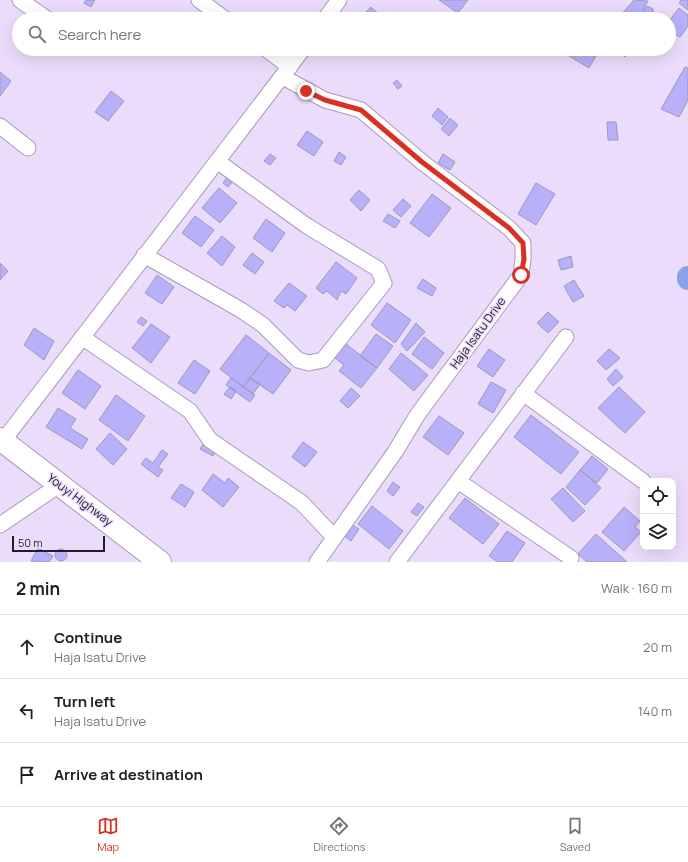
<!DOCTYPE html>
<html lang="en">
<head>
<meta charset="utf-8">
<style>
  body { margin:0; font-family:Manrope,sans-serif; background:#f2f2f2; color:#202124 }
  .controls { position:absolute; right:12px; bottom:12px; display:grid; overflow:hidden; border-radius:8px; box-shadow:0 4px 16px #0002 }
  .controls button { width:36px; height:36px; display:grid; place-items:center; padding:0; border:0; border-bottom:1px solid #e0e0e0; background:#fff; color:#202124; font:20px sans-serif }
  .scale { position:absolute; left:12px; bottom:10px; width:93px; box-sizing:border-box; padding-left:4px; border:2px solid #211c27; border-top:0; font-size:11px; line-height:14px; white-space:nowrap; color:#211c27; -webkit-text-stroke:3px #ecdcfb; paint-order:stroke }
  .stop { position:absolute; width:12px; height:12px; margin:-9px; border:3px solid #d93025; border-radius:50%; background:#fff }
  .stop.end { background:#d93025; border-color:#fff; box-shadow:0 1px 4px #0008 }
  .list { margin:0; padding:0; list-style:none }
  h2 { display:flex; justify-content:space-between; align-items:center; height:52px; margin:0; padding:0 16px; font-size:17px }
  h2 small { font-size:13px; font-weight:400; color:#757577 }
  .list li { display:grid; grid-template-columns:26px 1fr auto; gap:12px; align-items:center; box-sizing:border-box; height:64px; padding:0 16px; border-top:1px solid #e0e0e0 }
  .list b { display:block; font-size:15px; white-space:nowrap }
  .list p { margin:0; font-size:13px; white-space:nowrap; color:#757577 }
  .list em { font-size:13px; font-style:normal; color:#757577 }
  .icon { flex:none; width:22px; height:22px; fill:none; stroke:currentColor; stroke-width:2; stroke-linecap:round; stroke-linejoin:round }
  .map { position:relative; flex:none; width:688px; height:562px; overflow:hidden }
  .search { position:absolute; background:#fff; box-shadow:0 4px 16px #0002; left:12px; right:12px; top:12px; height:44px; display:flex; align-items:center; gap:10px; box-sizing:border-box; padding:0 14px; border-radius:22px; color:#757577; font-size:15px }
  .sheet { height:244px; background:#fff }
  nav { display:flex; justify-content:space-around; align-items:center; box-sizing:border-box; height:56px; border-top:1px solid #e0e0e0; background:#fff; font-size:11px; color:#757577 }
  nav a { display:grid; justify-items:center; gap:2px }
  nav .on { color:#d93025 }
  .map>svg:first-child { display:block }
</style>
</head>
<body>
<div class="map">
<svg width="688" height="562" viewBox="0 0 688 562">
  <rect width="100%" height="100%" fill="#ecdcfb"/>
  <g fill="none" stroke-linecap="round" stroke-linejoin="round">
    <path stroke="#8ca2e7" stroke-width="22" d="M688 277V279"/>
  </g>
  <path fill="#b8b0f9" stroke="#9c9ab9" d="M86 0H95L91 7 84 3Z
    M439 0H468L458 13Z
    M634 0 648 1 639 17 633 13 629 19H617Z
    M681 0H688V10L679 3Z
    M647 6 653 9V12L665 19H634L636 17H639Z
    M371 7 382 17 380 19H372L365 13Z
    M679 8 688 15V26L680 37 670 31 672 28 669 26V21Z
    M396 12 405 19H391Z
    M573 49H600L589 68 569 56Z
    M614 49H629L625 57Z
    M685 67 688 68V100L679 117 661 109Z
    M0 72 11 81 0 96Z
    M397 80 402 86 398 89 393 83Z
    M111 91 124 101 108 121 95 112Z
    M438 108 448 117 442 125 432 116Z
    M450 118 458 125 449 136 441 129Z
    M607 122H616L618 140H608Z
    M307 131 323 142 314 156 297 145Z
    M339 152 346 157 341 165 334 161Z
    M270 154 276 158 270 165 264 161Z
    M443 154 455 162 450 170 438 163Z
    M227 177 233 181 228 187 223 183Z
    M536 183 555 194 536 225 518 214Z
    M219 188 237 203 220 223 202 208Z
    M359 190 370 200 361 211 350 200Z
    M432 194 451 208 429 237 410 223Z
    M403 199 411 206 401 217 393 210Z
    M388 214 400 221 395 228 383 221Z
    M195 216 214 230 201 247 182 233Z
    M266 219 285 233 272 252 253 238Z
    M222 236 235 247 222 266 207 253Z
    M252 253 264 262 255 274 243 265Z
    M571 256 573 267 561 270 558 260Z
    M336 262 357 278 346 294 341 291 337 300 327 291 323 294 316 288Z
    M0 263 8 271 0 280Z
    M157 275 174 287 162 304 145 293Z
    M423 279 436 288 432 296 417 288Z
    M574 280 584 296 573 302 564 286Z
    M289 283 307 296 295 311 287 305 284 308 274 301Z
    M387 303 411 320 395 343 371 325Z
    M548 312 559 322 548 333 537 323Z
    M141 317 147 321 143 326 137 322Z
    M416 323 425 332 407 351 401 344Z
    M151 324 170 337 151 363 132 348Z
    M34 328 54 341 44 360 24 345Z
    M376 334 393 346 377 368 360 356Z
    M246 335 269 353 243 387 220 369Z
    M424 337 444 353 432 369 412 354Z
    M346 344 377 368 361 388 339 371 344 365 335 358Z
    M489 349 505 360 493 377 477 366Z
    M609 349 620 358 606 370 597 361Z
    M269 353 291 370 273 394 250 378Z
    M401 353 428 375 414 391 389 369Z
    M194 360 210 371 195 394 178 383Z
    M616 369 623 377 613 386 607 379Z
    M78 370 101 386 85 409 62 393Z
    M231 378 255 395 250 402 226 385Z
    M250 378 260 384 253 394 243 387Z
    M491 382 506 390 493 413 478 404Z
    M230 387 236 391 231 399 224 394Z
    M619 387 645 412 625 433 598 408Z
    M351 388 360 396 348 408 340 401Z
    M116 395 145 416 128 441 99 420Z
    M58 408 76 419 70 428 88 439 82 449 46 427Z
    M531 415 579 452 561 474 514 437Z
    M439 416 464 433 448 455 423 437Z
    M110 433 127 449 113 465 96 449Z
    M303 442 317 452 305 467 292 457Z
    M204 443 216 450 213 456 200 449Z
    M162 450 168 454 158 467 163 470 158 477 141 464 146 458 153 463Z
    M592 456 608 469 597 483 580 470Z
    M580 470 601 488 585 505 566 487Z
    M213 474 225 483 228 478 239 487 223 507 202 490Z
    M393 482 400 487 393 496 387 491Z
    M181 484 194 492 185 507 171 498Z
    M563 488 585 511 573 522 551 499Z
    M465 498 499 524 483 544 449 518Z
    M418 503 424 507 417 516 411 512Z
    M372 506 403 531 389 549 358 524Z
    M624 507 640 521 635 527 641 532 624 551 602 532Z
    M351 524 359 529 351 541 343 535Z
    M507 531 525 543 512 562H498L489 556Z
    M596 534 627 562H587L578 554Z
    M38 548 53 556 49 562 31 561Z
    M55 555a6 6 0 1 1 12 0a6 6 0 1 1-12 0Z"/>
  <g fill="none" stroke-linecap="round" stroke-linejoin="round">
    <defs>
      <path id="minor" d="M20 0 47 19
        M199 0 225 19
        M325 19 339 0
        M266 49 290 67
        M283 77 325 100 361 110 422 162 509 228 523 243V259L521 275 418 414 395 452 317 562
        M0 126 28 148
        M144 255 241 310 263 325 298 360 309 363 323 360 384 283 378 269 307 226 217 161
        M82 337 190 411 210 440 302 503 334 537
        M523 393 643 481
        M3 441 303 49
        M458 481 571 558
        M0 525 59 485
        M397 562 566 337"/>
      <path id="primary" d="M0 439 160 562"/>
    </defs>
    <use href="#minor" stroke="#a99ab7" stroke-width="17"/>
    <use href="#primary" stroke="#a99ab7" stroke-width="24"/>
    <use href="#minor" stroke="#fff" stroke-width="15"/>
    <use href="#primary" stroke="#fff" stroke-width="22"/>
  </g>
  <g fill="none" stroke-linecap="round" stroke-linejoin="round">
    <path stroke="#d93025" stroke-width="5" d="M306 91 325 100 361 110 422 162 509 228 523 243 524 259 521 275"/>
  </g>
  <g text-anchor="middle" stroke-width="3" stroke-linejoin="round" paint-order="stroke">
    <g font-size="12" fill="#211c27" stroke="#ecdcfb">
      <text transform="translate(478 333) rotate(-54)" y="4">Haja Isatu Drive</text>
      <text transform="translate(80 500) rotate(37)" y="4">Youyi Highway</text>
    </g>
  </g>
</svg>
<div class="controls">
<button><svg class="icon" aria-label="locate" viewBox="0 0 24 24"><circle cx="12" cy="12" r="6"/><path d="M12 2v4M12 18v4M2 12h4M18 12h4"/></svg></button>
<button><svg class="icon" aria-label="layers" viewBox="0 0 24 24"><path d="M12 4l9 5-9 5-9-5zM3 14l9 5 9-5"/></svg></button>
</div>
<div class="scale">50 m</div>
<div class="stop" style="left:521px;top:275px"></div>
<div class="stop end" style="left:306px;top:91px"></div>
<div class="search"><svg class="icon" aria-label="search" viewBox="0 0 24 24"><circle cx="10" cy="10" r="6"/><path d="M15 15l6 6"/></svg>Search here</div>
</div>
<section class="sheet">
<h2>2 min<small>Walk · 160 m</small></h2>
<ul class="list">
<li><svg class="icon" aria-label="ahead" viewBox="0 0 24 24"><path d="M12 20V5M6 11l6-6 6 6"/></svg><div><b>Continue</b><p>Haja Isatu Drive</p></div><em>20 m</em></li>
<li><svg class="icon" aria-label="left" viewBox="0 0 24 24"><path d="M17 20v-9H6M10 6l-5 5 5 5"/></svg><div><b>Turn left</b><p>Haja Isatu Drive</p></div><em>140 m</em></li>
<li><svg class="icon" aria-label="arrive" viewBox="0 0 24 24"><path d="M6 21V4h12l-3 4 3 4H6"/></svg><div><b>Arrive at destination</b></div></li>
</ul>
</section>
<nav>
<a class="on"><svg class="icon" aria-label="map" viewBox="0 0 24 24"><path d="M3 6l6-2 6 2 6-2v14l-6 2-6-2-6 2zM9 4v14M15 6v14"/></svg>Map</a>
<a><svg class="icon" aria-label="directions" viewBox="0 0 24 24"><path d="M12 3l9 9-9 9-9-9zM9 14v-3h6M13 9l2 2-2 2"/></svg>Directions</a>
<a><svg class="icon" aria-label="saved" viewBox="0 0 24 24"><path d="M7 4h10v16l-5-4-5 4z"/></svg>Saved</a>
</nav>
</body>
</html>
